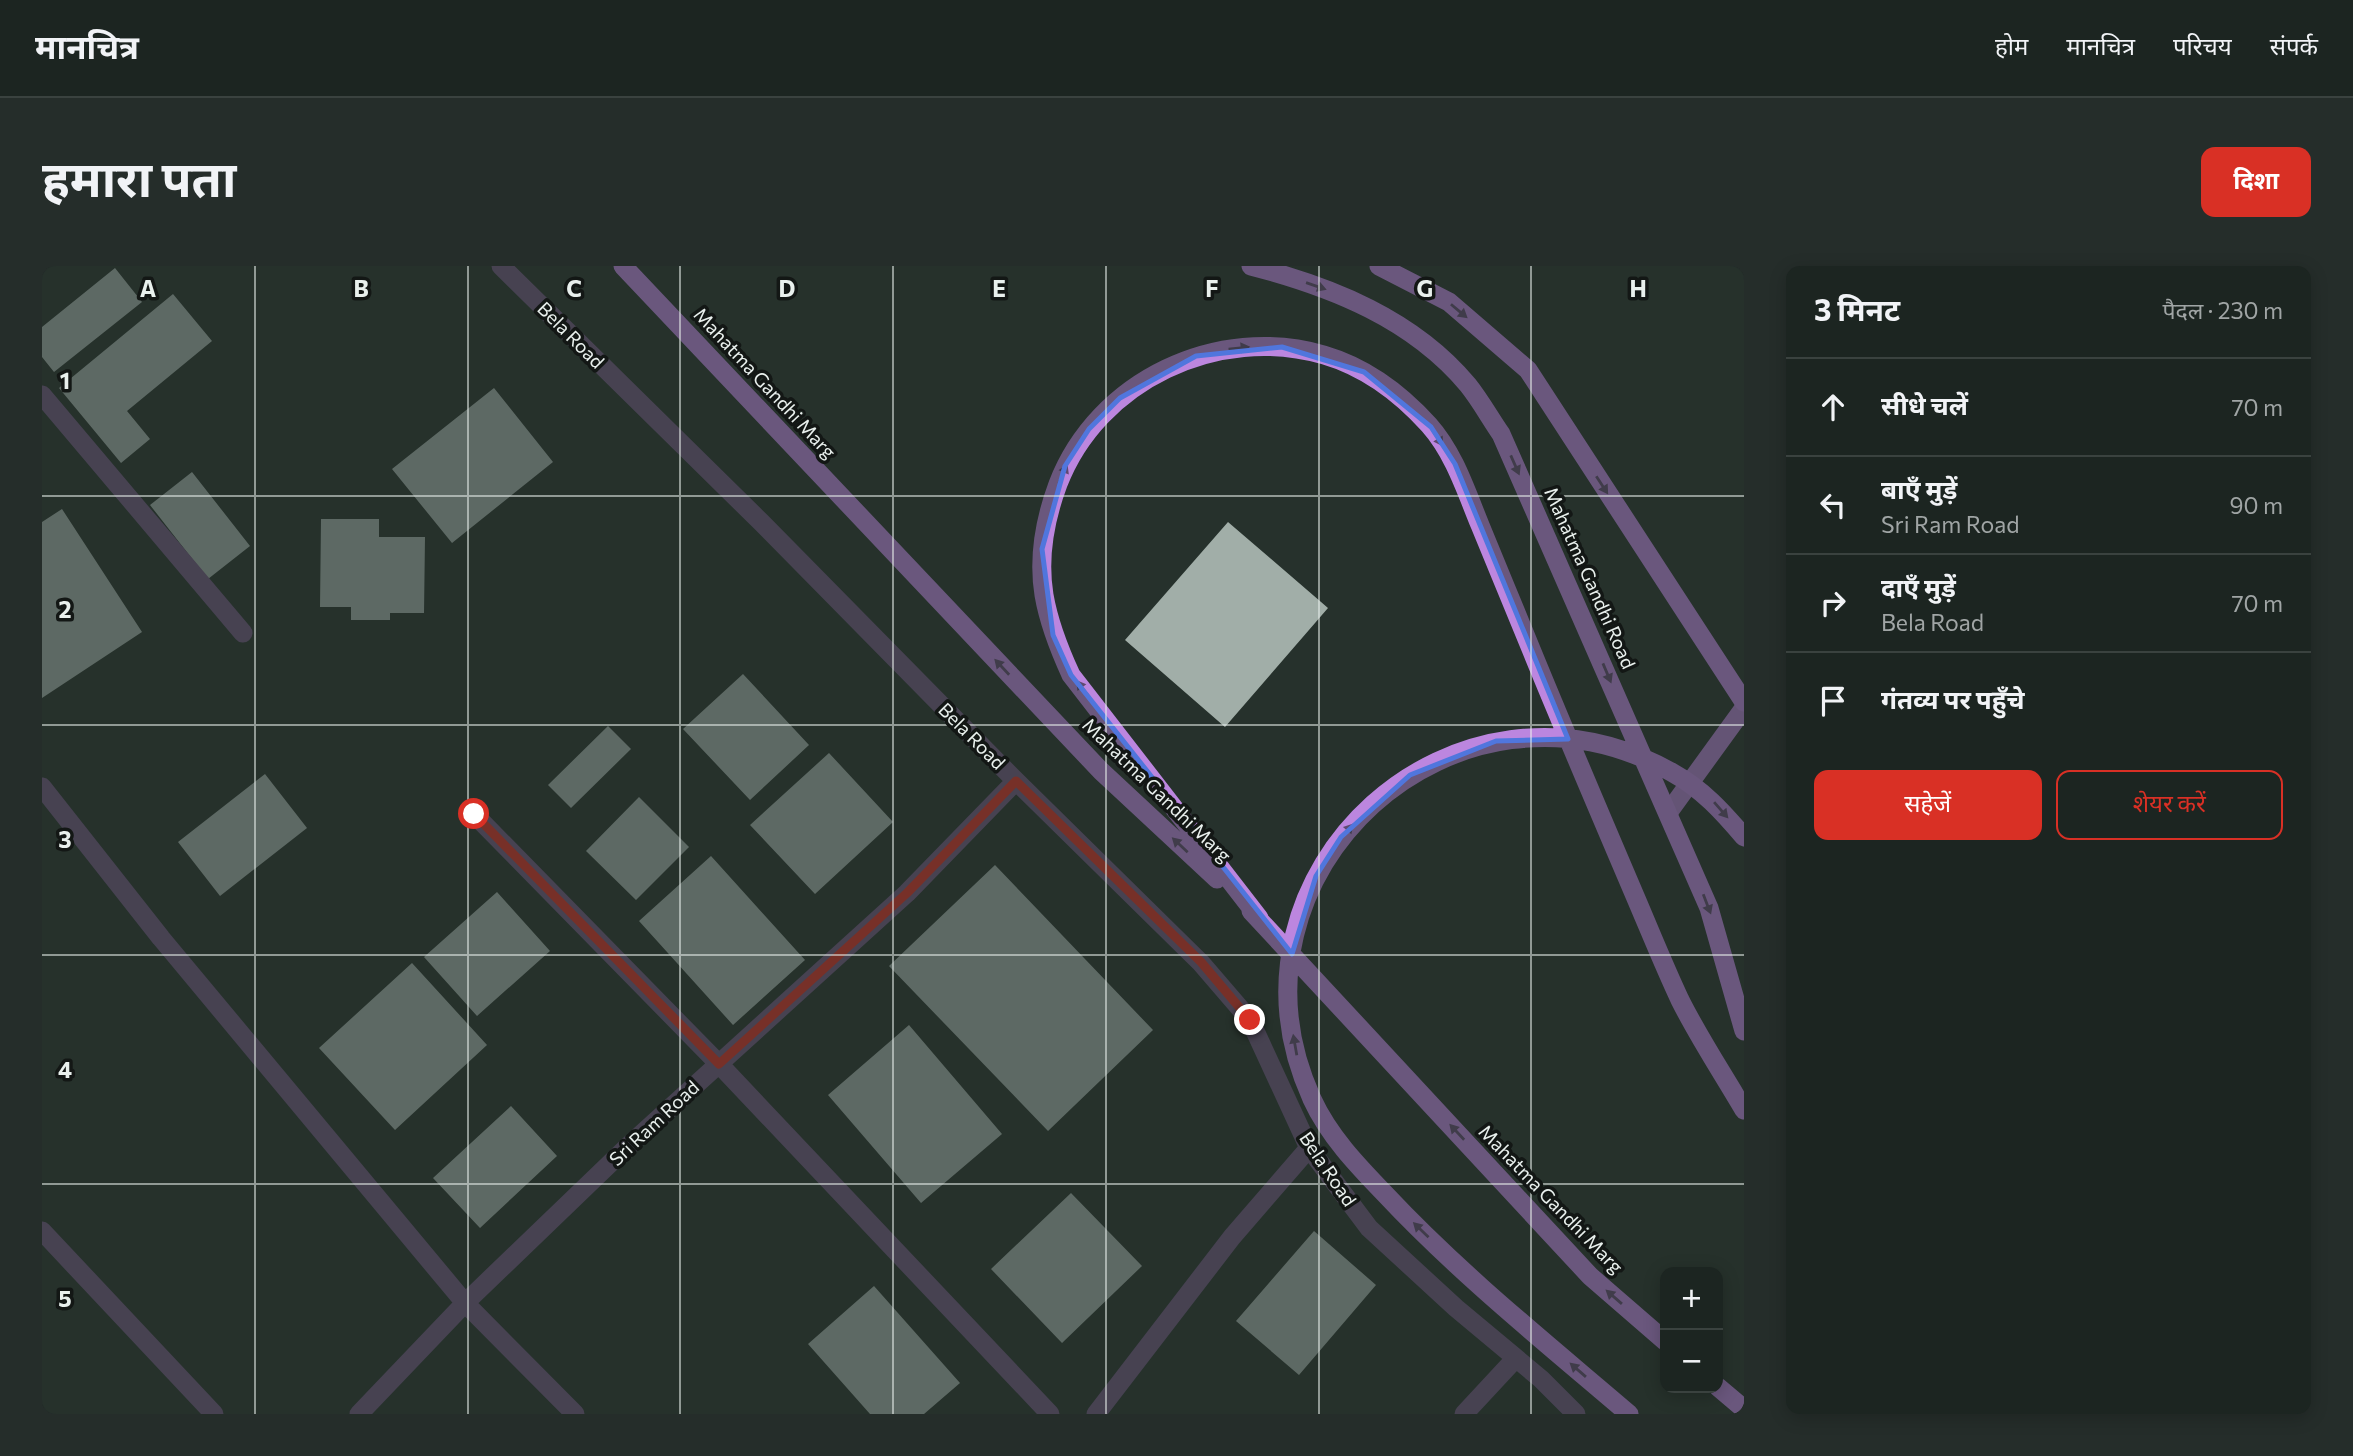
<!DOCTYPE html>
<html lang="hi">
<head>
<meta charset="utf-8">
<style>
  body { margin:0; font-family:Commissioner,"Noto Sans Devanagari",sans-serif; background:#252d2a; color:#f1f3f6 }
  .controls { position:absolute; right:21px; bottom:21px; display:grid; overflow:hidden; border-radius:14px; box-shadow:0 4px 18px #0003 }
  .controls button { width:63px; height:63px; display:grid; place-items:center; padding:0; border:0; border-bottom:2px solid #3a423f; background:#1c2521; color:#f1f3f6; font:35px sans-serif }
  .stop { position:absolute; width:21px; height:21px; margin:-16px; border:5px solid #d93025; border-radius:50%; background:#fff }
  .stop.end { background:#d93025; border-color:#fff; box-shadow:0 2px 7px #0008 }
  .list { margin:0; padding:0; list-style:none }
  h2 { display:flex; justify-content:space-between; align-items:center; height:91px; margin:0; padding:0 28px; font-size:30px }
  h2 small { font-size:23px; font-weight:400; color:#a0a5a5 }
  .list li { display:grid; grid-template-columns:46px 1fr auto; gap:21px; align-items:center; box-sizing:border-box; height:98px; padding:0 28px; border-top:2px solid #3a423f }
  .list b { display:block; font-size:26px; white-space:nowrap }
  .list p { margin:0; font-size:23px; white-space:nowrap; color:#a0a5a5 }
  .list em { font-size:23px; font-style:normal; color:#a0a5a5 }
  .actions { display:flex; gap:14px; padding:21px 28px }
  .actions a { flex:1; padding:16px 0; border:2px solid #d93025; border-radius:14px; text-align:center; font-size:24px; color:#d93025 }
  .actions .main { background:#d93025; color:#fff }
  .icon { flex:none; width:38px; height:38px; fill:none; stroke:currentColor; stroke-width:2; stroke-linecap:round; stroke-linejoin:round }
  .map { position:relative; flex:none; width:1702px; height:1148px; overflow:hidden; border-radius:14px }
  header { display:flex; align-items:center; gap:42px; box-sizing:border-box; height:98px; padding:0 35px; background:#1c2521; border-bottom:2px solid #3a423f }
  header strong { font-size:33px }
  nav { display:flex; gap:38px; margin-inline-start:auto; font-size:24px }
  .intro { display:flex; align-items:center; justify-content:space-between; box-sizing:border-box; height:168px; padding:0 42px }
  h1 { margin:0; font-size:49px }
  .button { padding:18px 32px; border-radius:14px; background:#d93025; color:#fff; font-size:24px; font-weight:700 }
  main { display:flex; gap:42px; padding:0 42px }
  aside { flex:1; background:#1c2521; border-radius:14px; box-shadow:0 4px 18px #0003 }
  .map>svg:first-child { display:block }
</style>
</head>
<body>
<header>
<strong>मानचित्र</strong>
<nav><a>होम</a><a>मानचित्र</a><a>परिचय</a><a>संपर्क</a></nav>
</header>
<div class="intro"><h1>हमारा पता</h1><a class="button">दिशा</a></div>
<main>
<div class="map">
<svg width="1702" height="1148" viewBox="0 0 1702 1148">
  <rect width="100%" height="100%" fill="#26312c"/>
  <path fill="#a1aea8" d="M73 2 100 36 12 106 0 91V61Z
    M131 28 170 75 85 145 108 173 79 197 17 122Z
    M452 122 511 196 410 277 350 203Z
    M150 206 208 280 166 313 108 239Z
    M20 243 100 366 0 432V256Z
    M279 253H337V271H383L382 347H348V354H309V341H278Z
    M1186 256 1286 342 1183 461 1083 374Z
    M701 408 767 479 708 534 641 463Z
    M566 460 589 483 529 542 506 519Z
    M787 487 851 556 773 628 708 559Z
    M223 508 265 562 178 630 136 576Z
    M597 531 647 581 594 634 544 585Z
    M669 590 763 694 691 759 597 655Z
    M953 599 1111 764 1006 865 847 700Z
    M455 626 508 685 435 750 382 691Z
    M370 697 445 779 353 864 277 782Z
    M867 759 960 868 879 937 786 829Z
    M469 840 515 890 438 962 391 912Z
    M1029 927 1100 1000 1020 1077 949 1003Z
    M1272 965 1334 1019 1257 1109 1194 1055Z
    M832 1020 918 1117 882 1148H828L766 1078Z"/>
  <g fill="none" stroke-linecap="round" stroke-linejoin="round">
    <path stroke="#6f577f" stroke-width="19" d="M459 0 720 257 974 515 1159 697 1208 754 1267 882 1327 962 1414 1042 1499 1113 1534 1148
      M0 129 201 367
      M0 521 119 672 423 1037 533 1148
      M432 548 677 798 1008 1148
      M0 965 172 1148
      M317 1148 423 1037 583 883 865 627 974 515
      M1054 1148 1190 971 1267 882
      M1422 1148 1474 1092"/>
    <path stroke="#b07ecf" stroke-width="19" d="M1626 547 1702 442"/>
    <path stroke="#bc86df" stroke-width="19" d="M581 0 1059 505 1175 613
      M1209 0C1290 21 1371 53 1426 119 1438 134 1448 152 1459 168L1667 642 1702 765
      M1337 0 1407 36 1486 104 1702 436
      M1209 645 1548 1010 1623 1075
      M1217 652 1029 409C1017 383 1007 358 1002 329 996 292 1003 253 1016 218 1056 114 1176 58 1282 89 1323 101 1359 128 1387 159 1412 187 1424 225 1438 259 1455 300 1472 342 1489 383 1523 466 1558 548 1593 630 1608 665 1622 700 1638 734 1657 772 1681 808 1702 844
      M1676 1121 1702 1143
      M1587 1148C1504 1077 1418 1008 1343 928 1315 899 1287 870 1270 833 1167 606 1415 383 1631 507 1660 523 1681 546 1702 571"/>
  </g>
  <defs><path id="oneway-solid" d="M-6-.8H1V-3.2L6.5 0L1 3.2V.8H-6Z" transform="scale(1.75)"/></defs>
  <g fill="#5f4970">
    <use href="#oneway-solid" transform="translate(1274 20) rotate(19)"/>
    <use href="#oneway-solid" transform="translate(1417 45) rotate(40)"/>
    <use href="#oneway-solid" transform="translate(1197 82) rotate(-6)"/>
    <use href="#oneway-solid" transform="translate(1395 171) rotate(57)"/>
    <use href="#oneway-solid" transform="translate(1473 199) rotate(66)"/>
    <use href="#oneway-solid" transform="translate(1021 208) rotate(-67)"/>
    <use href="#oneway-solid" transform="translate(1560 219) rotate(57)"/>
    <use href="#oneway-solid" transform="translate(960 401) rotate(-133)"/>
    <use href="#oneway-solid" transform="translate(1565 407) rotate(67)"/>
    <use href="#oneway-solid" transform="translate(1041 423) rotate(-128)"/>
    <use href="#oneway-solid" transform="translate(1679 544) rotate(49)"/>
    <use href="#oneway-solid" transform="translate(1304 566) rotate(-49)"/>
    <use href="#oneway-solid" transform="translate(1138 579) rotate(-137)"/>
    <use href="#oneway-solid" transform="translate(1665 638) rotate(69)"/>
    <use href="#oneway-solid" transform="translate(1253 779) rotate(-100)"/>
    <use href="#oneway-solid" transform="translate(1415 866) rotate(-133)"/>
    <use href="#oneway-solid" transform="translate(1379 964) rotate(-136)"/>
    <use href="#oneway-solid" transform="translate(1572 1031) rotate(-139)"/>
    <use href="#oneway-solid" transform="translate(1536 1104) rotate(-139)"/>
  </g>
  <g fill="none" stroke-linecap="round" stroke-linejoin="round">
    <path stroke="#d93025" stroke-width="9" d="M432 548 677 798 865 627 974 515 1159 696 1208 754"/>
  </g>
  <path d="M0 0H1702V1148H0ZM1240 81 1322 106 1389 161 1413 198 1526 473 1454 475 1368 509 1299 571 1274 610 1250 688 1029 409 1011 369 1000 283 1023 200 1047 163 1078 132 1154 90Z" fill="#26312c" fill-opacity=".55" fill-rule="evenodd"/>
  <path fill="none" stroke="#5076dd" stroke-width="5" stroke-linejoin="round" d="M1240 81 1322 106 1389 161 1413 198 1526 473 1454 475 1368 509 1299 571 1274 610 1250 688 1029 409 1011 369 1000 283 1023 200 1047 163 1078 132 1154 90Z"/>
  <path fill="none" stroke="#e9f0ed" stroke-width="2" stroke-opacity="0.55" d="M213 0V1148M426 0V1148M638 0V1148M851 0V1148M1064 0V1148M1277 0V1148M1489 0V1148M0 230H1702M0 459H1702M0 689H1702M0 918H1702"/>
  <g text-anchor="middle" stroke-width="7" stroke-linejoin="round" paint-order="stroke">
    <g font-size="19" fill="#e9f0ed" stroke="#131715">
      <text transform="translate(529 69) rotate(45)" y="7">Bela Road</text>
      <text transform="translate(723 117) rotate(47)" y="7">Mahatma Gandhi Marg</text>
      <text transform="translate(1548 312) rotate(66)" y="7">Mahatma Gandhi Road</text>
      <text transform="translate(930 470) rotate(45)" y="7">Bela Road</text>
      <text transform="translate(1115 524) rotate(44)" y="7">Mahatma Gandhi Marg</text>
      <text transform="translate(612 857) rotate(-43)" y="7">Sri Ram Road</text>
      <text transform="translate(1286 903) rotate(56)" y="7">Bela Road</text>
      <text transform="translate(1509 933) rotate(46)" y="7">Mahatma Gandhi Marg</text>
    </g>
  </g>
  <g font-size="23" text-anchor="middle" font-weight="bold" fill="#e9f0ed" stroke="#131715" stroke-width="7" stroke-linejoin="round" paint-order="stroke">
    <text x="106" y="31">A</text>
    <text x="319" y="31">B</text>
    <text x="532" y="31">C</text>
    <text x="745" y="31">D</text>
    <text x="957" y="31">E</text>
    <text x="1170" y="31">F</text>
    <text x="1383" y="31">G</text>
    <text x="1596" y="31">H</text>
    <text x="23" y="123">1</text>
    <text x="23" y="352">2</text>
    <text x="23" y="582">3</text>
    <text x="23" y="812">4</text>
    <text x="23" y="1041">5</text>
  </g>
</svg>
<div class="controls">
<button>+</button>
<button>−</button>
</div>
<div class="stop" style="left:432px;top:548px"></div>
<div class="stop end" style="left:1208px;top:754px"></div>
</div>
<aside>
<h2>3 मिनट<small>पैदल · 230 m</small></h2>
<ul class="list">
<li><svg class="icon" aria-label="ahead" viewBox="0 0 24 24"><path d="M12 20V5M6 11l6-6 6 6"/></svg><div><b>सीधे चलें</b></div><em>70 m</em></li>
<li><svg class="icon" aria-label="left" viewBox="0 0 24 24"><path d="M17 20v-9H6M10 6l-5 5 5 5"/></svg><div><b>बाएँ मुड़ें</b><p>Sri Ram Road</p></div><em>90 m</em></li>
<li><svg class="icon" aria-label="right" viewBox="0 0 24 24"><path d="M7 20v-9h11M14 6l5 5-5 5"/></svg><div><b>दाएँ मुड़ें</b><p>Bela Road</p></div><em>70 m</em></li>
<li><svg class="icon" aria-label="arrive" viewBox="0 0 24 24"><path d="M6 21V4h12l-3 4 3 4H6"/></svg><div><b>गंतव्य पर पहुँचे</b></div></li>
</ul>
<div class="actions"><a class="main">सहेजें</a><a>शेयर करें</a></div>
</aside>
</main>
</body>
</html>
